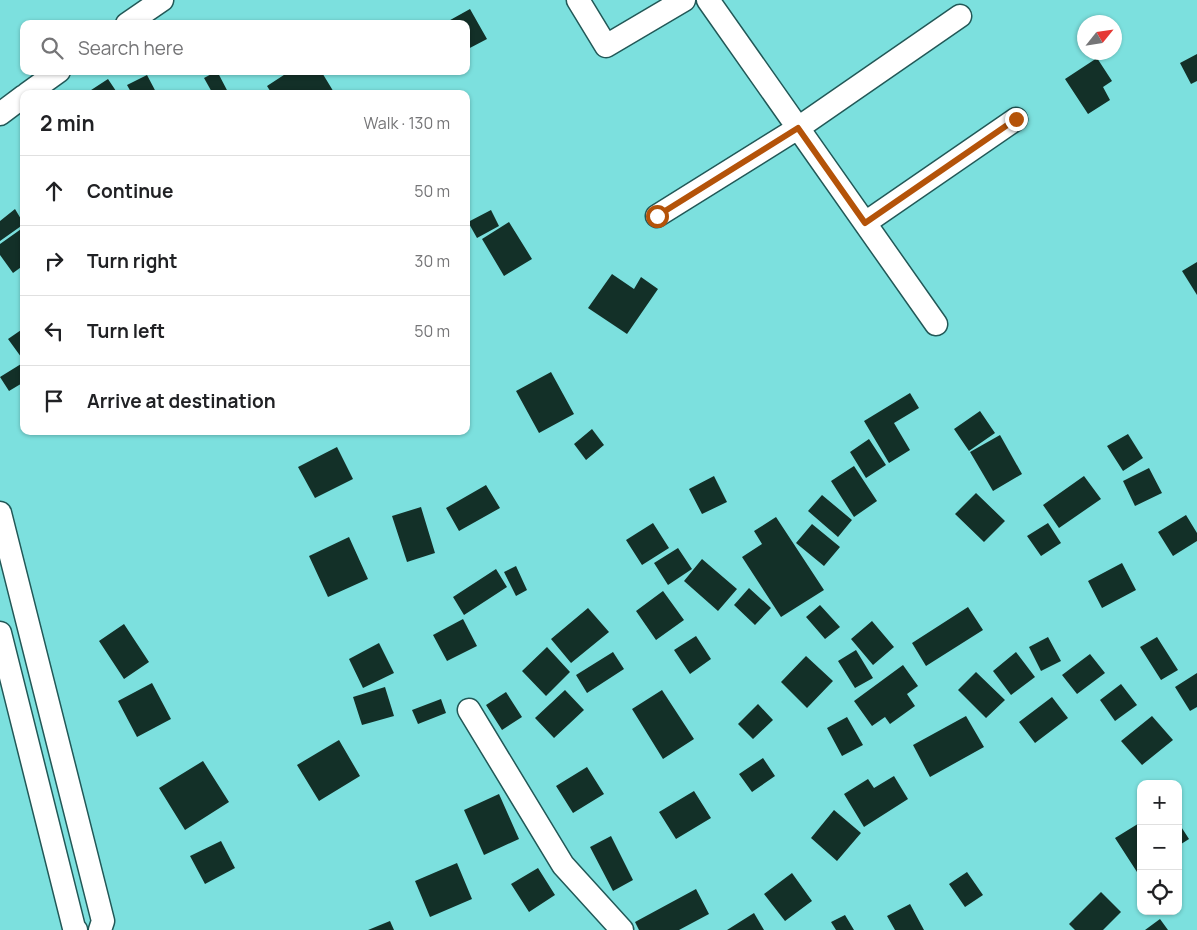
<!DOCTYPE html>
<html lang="en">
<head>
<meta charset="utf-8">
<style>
  body { margin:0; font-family:Manrope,sans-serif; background:#f2f2f2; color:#202124 }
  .controls { position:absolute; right:15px; bottom:15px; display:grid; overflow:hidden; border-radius:10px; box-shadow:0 1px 4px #0004 }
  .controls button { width:45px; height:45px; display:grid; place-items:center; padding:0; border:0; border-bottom:1px solid #e0e0e0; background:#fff; color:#202124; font:25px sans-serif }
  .compass { position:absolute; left:1077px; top:15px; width:45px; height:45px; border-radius:50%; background:#fff; box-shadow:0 1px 4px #0004; rotate:60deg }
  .stop { position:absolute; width:15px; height:15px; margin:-11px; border:4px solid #b45309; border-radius:50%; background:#fff }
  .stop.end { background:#b45309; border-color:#fff; box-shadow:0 1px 5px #0008 }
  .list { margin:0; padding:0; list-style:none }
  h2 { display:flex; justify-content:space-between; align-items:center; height:65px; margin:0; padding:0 20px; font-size:21px }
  h2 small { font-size:16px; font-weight:400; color:#757577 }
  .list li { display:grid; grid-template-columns:32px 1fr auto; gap:15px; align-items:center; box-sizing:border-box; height:70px; padding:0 20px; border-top:1px solid #e0e0e0 }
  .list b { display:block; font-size:19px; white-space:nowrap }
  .list em { font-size:16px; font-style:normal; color:#757577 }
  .icon { flex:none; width:28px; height:28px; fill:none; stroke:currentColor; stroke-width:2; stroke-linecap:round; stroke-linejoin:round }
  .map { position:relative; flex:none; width:1197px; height:930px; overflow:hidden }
  .search { position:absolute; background:#fff; box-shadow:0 1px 4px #0004; left:20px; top:20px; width:450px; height:55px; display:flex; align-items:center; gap:12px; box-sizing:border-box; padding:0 18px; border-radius:10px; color:#757577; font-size:19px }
  .panel { position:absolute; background:#fff; box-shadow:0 1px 4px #0004; left:20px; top:90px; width:450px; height:345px; border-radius:10px }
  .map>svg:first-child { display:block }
</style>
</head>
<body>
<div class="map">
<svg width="1197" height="930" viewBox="0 0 1197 930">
  <rect width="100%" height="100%" fill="#7ce0de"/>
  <path fill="#133028" d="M470 9 487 39 466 50V24H443Z
    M1197 54V81L1191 84 1180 63Z
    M1097 58 1112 81 1103 87 1110 100 1088 114 1065 79Z
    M217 71 229 94H213L204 78Z
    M290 71H321L335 94H272L267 86Z
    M147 75 157 94H132L127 85Z
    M108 79 118 94H85Z
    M15 209 24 224 0 241V221Z
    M491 210 499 226 477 238 468 222Z
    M509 222 532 259 504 276 482 239Z
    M24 227V265L13 273 0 255V244Z
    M1197 262V295L1182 271Z
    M612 274 634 289 641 277 658 289 627 334 588 308Z
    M24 328V361L8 339Z
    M21 364 24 368V382L9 391 0 377Z
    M551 372 574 414 539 433 516 391Z
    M910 393 919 408 894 423 910 450 889 463 864 421Z
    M980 411 995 433 969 451 954 429Z
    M592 429 604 445 586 460 574 444Z
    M1128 434 1143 458 1123 471 1107 446Z
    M1000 435 1022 474 993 491 970 452Z
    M869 439 886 465 866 478 850 452Z
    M337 447 353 479 315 498 298 467Z
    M854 466 877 501 854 517 831 481Z
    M1149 468 1162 493 1135 506 1123 481Z
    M714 476 727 502 702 514 689 489Z
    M1084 476 1101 499 1059 528 1043 505Z
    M486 485 500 508 459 531 446 508Z
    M976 493 1005 521 984 542 955 514Z
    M822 495 852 520 838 537 808 511Z
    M421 507 435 553 407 562 392 516Z
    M1186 515 1197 533V541L1173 556 1158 532Z
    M776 517 824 590 781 617 742 557 762 544 754 531Z
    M653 523 669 548 642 565 626 540Z
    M1048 523 1061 543 1041 556 1027 536Z
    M812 524 840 547 824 566 796 543Z
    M349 537 368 579 328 597 309 556Z
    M678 548 692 569 668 585 654 563Z
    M702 559 737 589 718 611 684 581Z
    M1122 563 1136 590 1102 608 1088 581Z
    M516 566 527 590 516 596 504 572Z
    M496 569 507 587 464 615 453 597Z
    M749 588 771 608 755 625 734 605Z
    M663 591 684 620 656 640 636 611Z
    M820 605 840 627 825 639 806 617Z
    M968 607 983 630 926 666 912 643Z
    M588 608 609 632 571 663 551 639Z
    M463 619 477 646 447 661 433 635Z
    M872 621 894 647 873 665 851 639Z
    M124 624 149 662 124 679 99 641Z
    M696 636 711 659 690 674 674 650Z
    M1048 637 1061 661 1041 671 1029 647Z
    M1157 637 1178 670 1161 680 1140 647Z
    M379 643 394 673 363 688 349 659Z
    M547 647 570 672 546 696 522 671Z
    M856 650 873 678 855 688 838 661Z
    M613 652 624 669 587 693 576 675Z
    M1016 652 1035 677 1011 695 993 671Z
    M1090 654 1105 673 1077 694 1062 675Z
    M806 656 833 681 807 708 781 682Z
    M903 665 918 686 907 694 915 706 890 724 885 717 872 726 854 701Z
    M976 672 1005 700 986 718 958 690Z
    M1197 673V707L1190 711 1175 687Z
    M152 683 171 719 137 737 118 701Z
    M1121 684 1137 705 1115 721 1100 700Z
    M385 687 394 716 362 725 353 697Z
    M565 690 584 710 554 738 535 718Z
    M662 690 694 739 663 759 632 709Z
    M506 692 522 717 502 730 486 705Z
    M1052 697 1068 718 1035 743 1019 722Z
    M441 699 446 713 418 724 412 710Z
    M758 704 773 720 753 739 738 724Z
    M966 716 984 747 930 777 913 745Z
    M1152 716 1173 740 1142 765 1121 741Z
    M847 717 863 745 842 756 827 728Z
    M339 740 360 776 319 801 297 765Z
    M763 758 775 776 752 792 739 774Z
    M203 761 229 802 185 830 159 788Z
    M587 767 604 794 573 813 556 786Z
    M894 776 908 799 864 827 844 794 868 779 874 788Z
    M694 791 711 818 676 839 659 812Z
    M499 794 519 839 484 855 464 810Z
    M834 810 861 833 837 861 811 838Z
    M1141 822V870L1137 872 1115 838Z
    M1178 822 1189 839 1178 846Z
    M611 836 633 880 613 891 590 847Z
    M221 841 235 868 205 884 190 856Z
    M457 863 472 899 430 917 415 881Z
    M538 868 555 895 529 912 511 884Z
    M967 872 983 895 965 907 949 884Z
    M792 873 812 901 785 921 764 894Z
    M696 889 709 914 679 930H639L635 922Z
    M1101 892 1121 912 1103 930H1075L1069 924Z
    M910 904 924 930H895L887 916Z
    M754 913 764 930H727Z
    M845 915 854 930H836L831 922Z
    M1160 919 1168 930H1145Z
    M390 921 394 930H368Z"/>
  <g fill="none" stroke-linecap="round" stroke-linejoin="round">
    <defs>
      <path id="minor" d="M578 0 606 46 684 0
        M708 0 936 324
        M127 24 162 0
        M27 94 59 71
        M0 114 24 96
        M657 216 798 128 960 16
        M865 223 1016 119
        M0 513 103 921 100 930
        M0 633 74 928 76 930
        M469 710 563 865 622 930"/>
    </defs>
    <use href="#minor" stroke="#225857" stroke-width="25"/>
    <use href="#minor" stroke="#fff" stroke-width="22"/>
  </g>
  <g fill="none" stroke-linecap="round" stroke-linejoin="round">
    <path stroke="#b45309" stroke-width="6" d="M657 216 798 128 865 223 1016 119"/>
  </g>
</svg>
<div class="controls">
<button>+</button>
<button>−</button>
<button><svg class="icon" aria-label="locate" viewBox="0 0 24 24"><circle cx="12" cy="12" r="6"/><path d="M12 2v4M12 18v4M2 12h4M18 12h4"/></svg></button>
</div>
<svg class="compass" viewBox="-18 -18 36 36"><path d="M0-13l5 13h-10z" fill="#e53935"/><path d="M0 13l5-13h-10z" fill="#757577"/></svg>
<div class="stop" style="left:657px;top:216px"></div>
<div class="stop end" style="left:1016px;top:119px"></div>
<div class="search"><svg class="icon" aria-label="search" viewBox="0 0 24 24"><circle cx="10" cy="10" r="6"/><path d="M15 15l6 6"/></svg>Search here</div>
<section class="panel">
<h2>2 min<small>Walk · 130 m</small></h2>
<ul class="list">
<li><svg class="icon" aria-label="ahead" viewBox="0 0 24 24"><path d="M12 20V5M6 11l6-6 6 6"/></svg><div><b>Continue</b></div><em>50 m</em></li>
<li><svg class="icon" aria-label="right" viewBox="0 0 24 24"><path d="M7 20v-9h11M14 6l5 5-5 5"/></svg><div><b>Turn right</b></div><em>30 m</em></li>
<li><svg class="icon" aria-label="left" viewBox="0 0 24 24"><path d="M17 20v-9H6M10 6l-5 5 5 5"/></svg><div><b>Turn left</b></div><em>50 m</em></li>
<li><svg class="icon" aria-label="arrive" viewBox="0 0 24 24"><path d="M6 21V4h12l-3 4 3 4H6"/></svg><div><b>Arrive at destination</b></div></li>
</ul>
</section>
</div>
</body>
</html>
